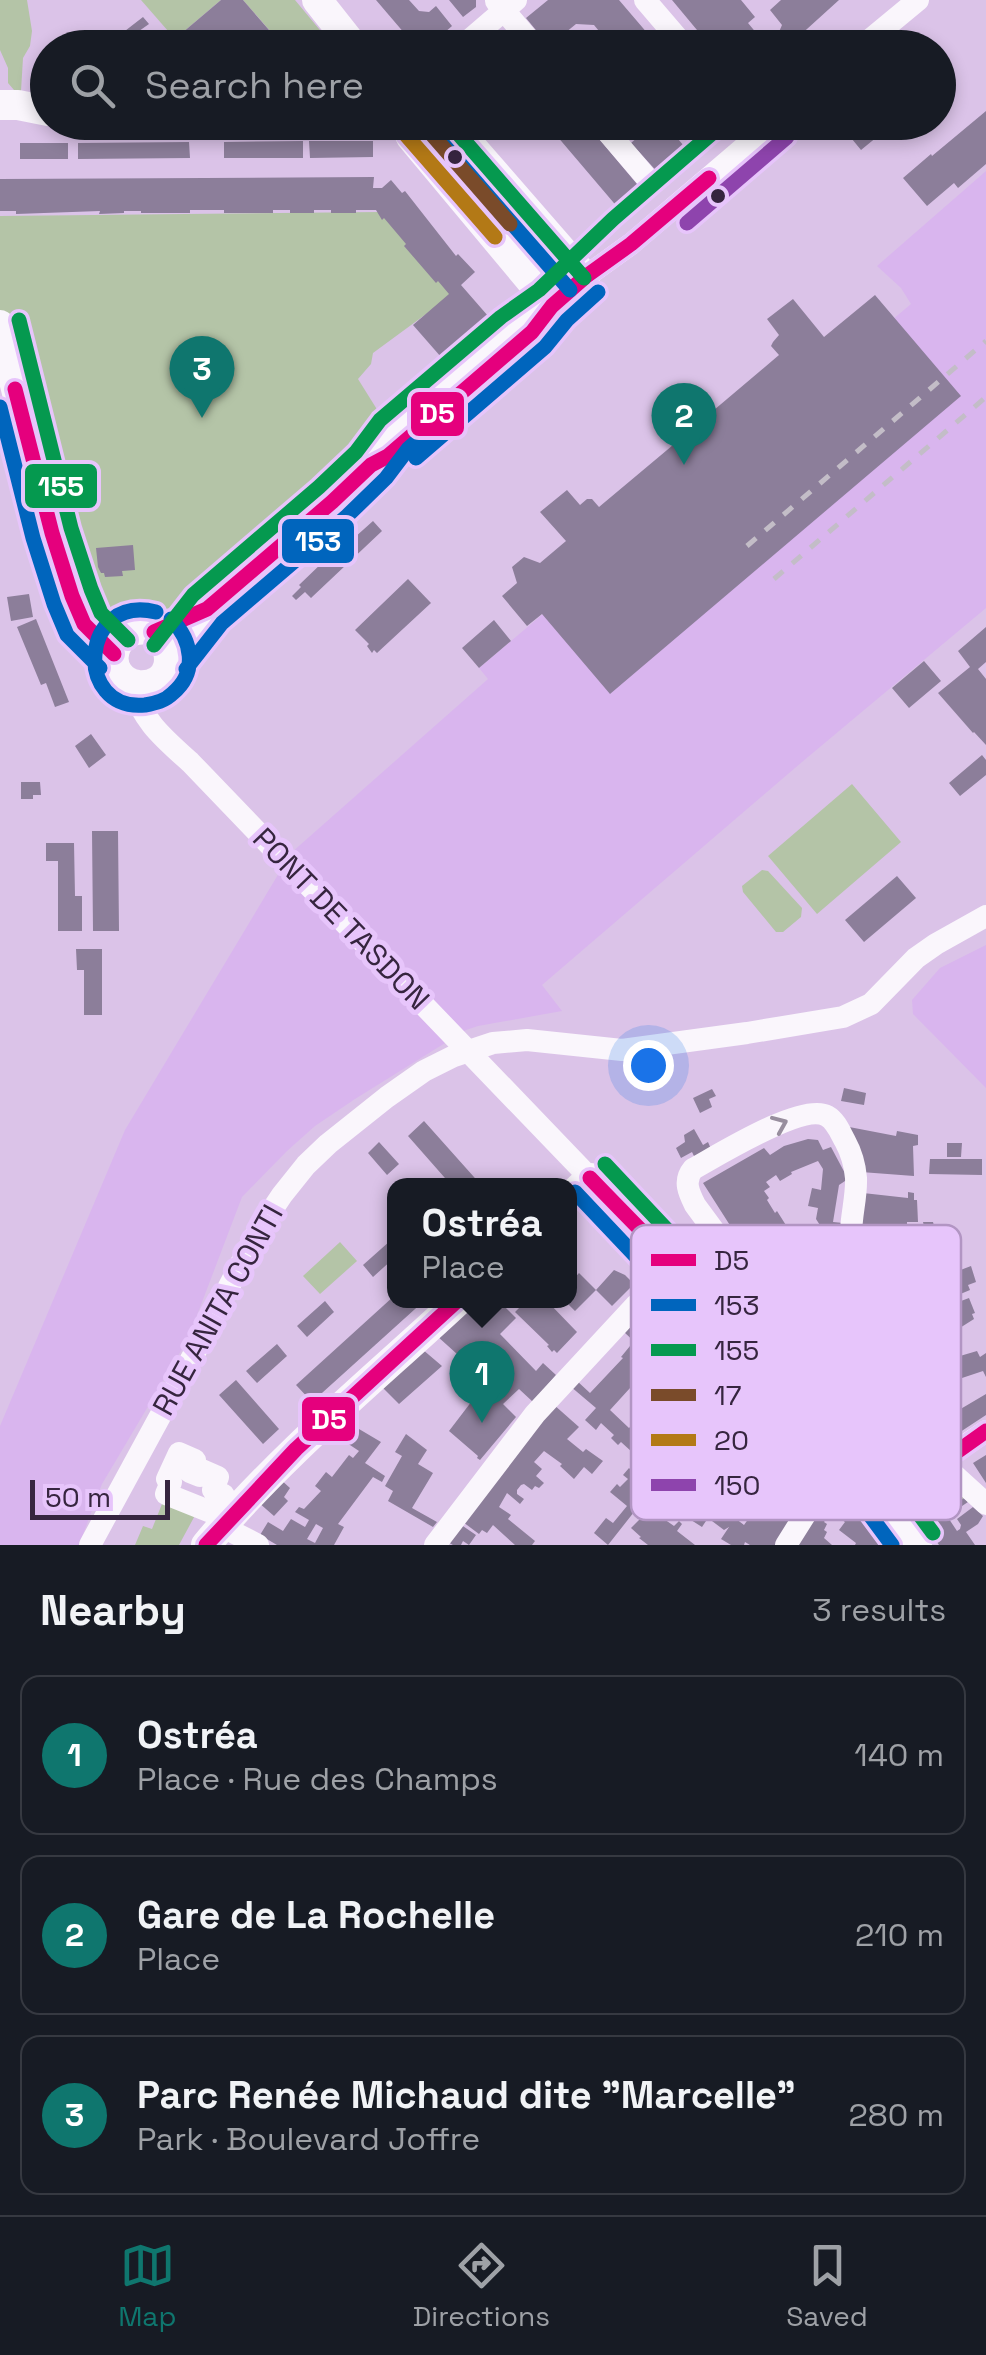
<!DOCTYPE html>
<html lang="en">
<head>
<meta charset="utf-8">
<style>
  body { margin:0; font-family:"Space Grotesk",sans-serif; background:#20242c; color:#f1f3f6 }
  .scale { position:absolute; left:30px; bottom:25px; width:140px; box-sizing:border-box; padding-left:10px; border:5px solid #36253f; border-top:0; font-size:28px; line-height:35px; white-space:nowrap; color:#36253f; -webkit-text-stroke:8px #e7c5fb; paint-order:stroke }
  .you { position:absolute; left:648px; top:1065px; width:35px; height:35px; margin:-25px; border:8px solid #fff; border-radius:50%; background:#1a73e8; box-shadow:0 0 0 15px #1a73e833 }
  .badge { display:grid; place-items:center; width:65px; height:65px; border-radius:50%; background:#0f766e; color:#fff; font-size:32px; font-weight:700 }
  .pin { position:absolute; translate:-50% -82px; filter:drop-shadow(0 2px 5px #0008) }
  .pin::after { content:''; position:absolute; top:52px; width:35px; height:30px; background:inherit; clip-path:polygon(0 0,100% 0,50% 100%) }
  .popup { position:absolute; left:387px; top:1178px; width:190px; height:130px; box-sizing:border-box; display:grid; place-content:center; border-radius:20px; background:#171b24; filter:drop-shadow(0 2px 8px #0005); font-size:32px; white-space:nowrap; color:#9ea1a6 }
  .popup b { font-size:38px; color:#f1f3f6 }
  .popup::after { content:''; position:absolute; left:50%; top:100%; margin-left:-20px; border:20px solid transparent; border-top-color:#171b24 }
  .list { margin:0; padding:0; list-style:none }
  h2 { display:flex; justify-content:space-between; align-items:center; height:130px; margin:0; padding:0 40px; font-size:42px }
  h2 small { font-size:32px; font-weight:400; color:#9ea1a6 }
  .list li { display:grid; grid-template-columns:65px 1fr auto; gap:30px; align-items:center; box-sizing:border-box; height:160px; margin:0 20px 20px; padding:0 20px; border:2px solid #363941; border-radius:20px }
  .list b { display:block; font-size:38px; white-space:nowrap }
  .list p { margin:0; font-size:32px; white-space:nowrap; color:#9ea1a6 }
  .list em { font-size:32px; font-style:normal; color:#9ea1a6 }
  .icon { flex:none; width:55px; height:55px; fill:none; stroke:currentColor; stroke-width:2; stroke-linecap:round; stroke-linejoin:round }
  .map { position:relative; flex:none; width:986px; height:1545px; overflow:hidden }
  .search { position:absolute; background:#171b24; box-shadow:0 5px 15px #0003; left:30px; right:30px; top:30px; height:110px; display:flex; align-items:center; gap:25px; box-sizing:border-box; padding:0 35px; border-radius:55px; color:#9ea1a6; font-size:38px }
  .sheet { height:670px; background:#171b24 }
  nav { display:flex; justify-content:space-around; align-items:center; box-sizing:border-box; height:140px; border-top:2px solid #363941; background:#171b24; font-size:28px; color:#9ea1a6 }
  nav a { display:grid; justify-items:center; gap:5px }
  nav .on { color:#0f766e }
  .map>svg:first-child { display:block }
</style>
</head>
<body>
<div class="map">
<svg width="986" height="1545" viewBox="0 0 986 1545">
  <rect width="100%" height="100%" fill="#dbc3e8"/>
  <path fill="#d9b5ee" d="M986 171V608L802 762 542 985 562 1011 478 1026 466 1030 355 1099 315 1126 287 1151 242 1197 188 1339 102 1484 79 1545H0V1426L125 1130 291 853 488 679 479 668 911 304 901 288 877 266Z
    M986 945V1088L913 1014 912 1000 940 968Z"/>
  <path fill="#b4c4a7" d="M0 0H27L32 31 30 46 23 58 21 91 14 90 8 83V68L0 50Z
    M141 0H221L175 39Z
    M243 0H295L334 47H284Z
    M380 212 452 295 373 353 371 364 358 379 393 435 207 609 135 630 101 616 72 596 0 325V216Z
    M852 784 901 842 817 914 768 856Z
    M762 870 768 871 802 908 801 917 783 932H776L743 892 742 886Z
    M340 1242 357 1261 320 1294 303 1276Z
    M941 1479 964 1498 925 1524 909 1503Z
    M166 1494 199 1508 179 1545H135L143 1526 152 1529Z"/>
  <path fill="#8c7e9a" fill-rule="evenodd" d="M221 0H243L282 45 278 48H233L235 45 223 31 218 35 224 42 218 48H182L175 39Z
    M376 0H409L419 11 429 12 436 6 452 26 427 48H417Z
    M449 0H476V7L463 17Z
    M548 0H619L660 48H613L594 25 576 24 549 46 526 18Z
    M672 0H741L755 17 748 23 763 41 755 48H712Z
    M781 0H839L786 48H772L782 25 770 10Z
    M143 17 149 24 122 43 123 48H103Z
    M509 33 521 48H492Z
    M986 111V164L958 188 954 183 927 206 903 178 931 154 932 156Z
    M545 122H585L642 190 619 209Z
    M655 122H664L688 151 660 175 631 143Z
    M838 122H875L883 132 861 150Z
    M303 141V158H224V142Z
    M309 141H373V157L310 158Z
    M189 142 190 158 78 159V143Z
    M20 143H68V159H20Z
    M374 177 373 188H382L391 180 402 193 405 191 456 256 458 254 475 272 461 285 495 324 448 365 413 325 449 294 438 281 436 283 404 246 406 244 384 218 382 220 376 210H356V213H331V210H314V213H290V210H273V213H224V210H190V213H141V211H124V213L99 214 100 211 16 214V211H0V179Z
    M875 295 961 396 610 694 542 614 527 626 502 596 517 583 512 567 524 557 540 563 566 541 540 512 567 490 580 505 587 499H592L599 507 679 440 671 419 681 411 701 421 779 355 771 346 773 342 779 335 767 319 793 299 824 337Z
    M373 521 382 531 311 598 305 592 296 600 292 596 301 587 299 585 351 535 354 538Z
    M133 545 135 570 122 571 123 576 105 577 104 573H101L98 567 96 548Z
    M408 579 431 603 377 653 374 650 372 653 367 646 369 644 355 630Z
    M29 594 33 617 11 621 7 597Z
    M36 619 69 702 55 707 46 683 41 685 17 627Z
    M494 620 511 641 479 668 462 648Z
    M986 627V662L978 669 986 679V745L974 732 973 733 938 693 970 667 958 651Z
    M924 661 941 681 909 708 892 688Z
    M91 734 106 755 89 768 75 746Z
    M982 755 986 760V775L960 796 949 783Z
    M21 782H40L41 795H33V799H21Z
    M92 831H118L119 931H93Z
    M46 843H74L75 896H82V931H58V861H46Z
    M897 876 916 898 864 942 845 920Z
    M76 949H102V1015H84V970H77Z
    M844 1088 866 1093 864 1105 841 1101Z
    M712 1089 716 1096 709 1099 712 1107 700 1113 693 1098Z
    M424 1121 482 1186H452L408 1136Z
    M844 1126 896 1136 897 1131 918 1135V1145L913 1146 914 1176 861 1172Z
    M694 1129 703 1145 708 1142 711 1149 695 1158 692 1152 681 1158 676 1148 685 1142 684 1135Z
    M808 1139 818 1140 823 1150 831 1147 848 1179 839 1185 833 1222 843 1223 855 1278 841 1284 834 1265 781 1289 777 1283 770 1288 703 1183 764 1148 770 1155 784 1146ZM818 1161 823 1169 821 1190 812 1188 808 1206 818 1208 816 1219 825 1233 827 1253 820 1256 816 1251 806 1257 777 1211 775 1213 767 1200 769 1198 764 1191 770 1187 766 1182 776 1175 780 1181 792 1174 791 1172Z
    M379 1142 399 1164 387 1175 368 1153Z
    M947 1143H962L961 1157H947Z
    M930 1159H982V1175L929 1174Z
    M908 1192 914 1193V1200H917L918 1222H907V1234L857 1236 863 1193 908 1198Z
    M923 1222H933L936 1233 930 1234 929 1230 925 1231Z
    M390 1241 394 1246V1258L373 1277 363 1265Z
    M910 1255 927 1290 953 1280 950 1274 971 1266 976 1282 968 1285 970 1290 958 1295 961 1301 969 1298 975 1313 972 1314 974 1319 955 1331 947 1310 928 1319 930 1324 926 1325 944 1373 953 1370 961 1384 936 1396 930 1380 919 1384 894 1326 887 1306 891 1304 874 1265ZM945 1292 949 1302 906 1321 905 1318 909 1316 906 1307Z
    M614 1270 625 1275 634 1284 612 1306 596 1290Z
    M579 1273 596 1290 575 1311 564 1300H570V1283Z
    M827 1280 836 1301 860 1291 871 1317 854 1324 868 1353 845 1364 831 1336 854 1324 848 1309 841 1312 838 1306 807 1319 797 1294Z
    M394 1296V1300H425L312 1402 296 1385Z
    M495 1300H498L516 1318 500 1334 536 1371 543 1363 556 1375 533 1402 519 1389 503 1404 516 1417 480 1460 477 1458 478 1456 449 1431 475 1397 454 1377 467 1363 437 1336 471 1305 480 1314Z
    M527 1300H546L577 1332 557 1353 554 1350 552 1352 547 1346 549 1345 515 1312Z
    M325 1301 334 1312 307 1337 297 1326Z
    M640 1316 656 1319 703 1366 696 1373 751 1420 758 1425 761 1420 783 1444 775 1452 768 1446 765 1450 751 1435 745 1443 751 1448 733 1475 725 1471 717 1483 724 1488 714 1502 744 1525 781 1473 805 1493 775 1545H750L745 1542 744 1545H731L721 1539 729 1527 724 1530 708 1518 702 1527 691 1520 705 1501 688 1487 691 1483 667 1462 660 1470 657 1468 652 1474 646 1468 634 1481 642 1488 632 1502 636 1506 632 1511 634 1512 608 1545 594 1533 606 1518 613 1523 627 1506 610 1492 617 1484 620 1487 628 1479 623 1475 629 1468 633 1472 643 1462 621 1442 618 1445 611 1438 614 1435 601 1423 596 1430 585 1420 596 1408 570 1386 576 1380 590 1393 623 1358 621 1357 630 1346 651 1365 610 1410 629 1428 690 1371 679 1360 668 1373 624 1332ZM655 1336 666 1346 658 1354 647 1344ZM681 1385 700 1402 697 1407 717 1428 722 1423 730 1430 724 1437 733 1444 727 1458 717 1451 699 1477 685 1462 687 1459 656 1435 687 1404 674 1391Z
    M951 1332 960 1356 977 1351 980 1357 986 1353V1377L983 1371 959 1379 943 1337Z
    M277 1344 287 1356 257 1383 246 1371Z
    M422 1349 442 1366 399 1404 381 1386Z
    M886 1359 925 1453 908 1467 874 1414 859 1386 868 1381 861 1369 869 1365 870 1368Z
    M236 1380 279 1429 263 1444 219 1395Z
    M986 1394V1415L951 1438 946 1430 953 1426 947 1417Z
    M935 1396 938 1403 926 1409 922 1402Z
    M553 1404 579 1427 567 1439 583 1452 586 1449 603 1461 592 1474 584 1467 574 1479 560 1466 562 1464 544 1451 534 1462 542 1469 536 1476 544 1483 539 1488 535 1486 532 1490 524 1484 521 1485 517 1490V1494L524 1499 520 1504 507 1493 499 1507 511 1515 508 1519 535 1541 532 1545H515L493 1525 487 1533 482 1530 479 1534 459 1519Z
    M346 1418 359 1429 381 1442 365 1463 385 1476 382 1482 373 1477 338 1524 344 1527 334 1545H277L260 1535 268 1522 283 1531 291 1519 305 1527 309 1520 295 1512 299 1507 304 1509 321 1491 315 1486 326 1472 332 1477 349 1455 353 1458 359 1451 347 1443 352 1438 345 1431 349 1428 342 1421ZM316 1524 323 1528 315 1543 307 1539Z
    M406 1434 427 1450 418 1464 433 1473 412 1508 437 1522 433 1527 388 1501 393 1491 385 1486 402 1456 395 1452Z
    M986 1455V1483L973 1463Z
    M280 1479 290 1488 284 1497 288 1501 274 1516 258 1502Z
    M830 1491 855 1507 859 1502 887 1545H855L856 1543 839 1530 845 1522 831 1512 824 1522 827 1524 824 1530 827 1532 824 1538 832 1545H793Z
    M964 1498 968 1502 947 1516 957 1531 960 1529 961 1525 957 1519 973 1507 983 1516 978 1524 966 1532 975 1545H939L925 1524Z
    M658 1501 670 1509 664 1519 674 1526 679 1521 682 1524 677 1531 695 1545H648L639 1538 641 1537 631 1528Z
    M457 1522 476 1535 469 1545 463 1541 461 1545H453L444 1540Z"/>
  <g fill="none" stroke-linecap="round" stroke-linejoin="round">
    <path stroke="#faf6fc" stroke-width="22" d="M645 0 686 48
      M496 1 536 48
      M460 48 516 0
      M860 48 918 0
      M599 122 652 184
      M371 465 393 435 514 332 552 306 585 277 631 244 774 122
      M130 683C144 722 160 735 190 762L590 1178
      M179 1453 195 1460 190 1472 200 1476 202 1470 218 1477 213 1490 224 1495 211 1512 166 1494 171 1482 167 1479Z
      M915 1480 751 1281 695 1205C689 1193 683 1181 693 1169 717 1156 803 1102 827 1116 836 1121 840 1132 845 1141 851 1152 855 1165 856 1178 857 1201 848 1224 852 1247L919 1423 940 1462 986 1504
      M885 1503 940 1462 986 1431
      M221 1526 258 1545
      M90 1545 201 1341 256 1234 282 1195 306 1165 328 1144 387 1097 424 1071 454 1056 493 1043 527 1040 622 1050 747 1033 843 1017 871 1004 916 958 936 944 986 916
      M435 1545 535 1414 636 1305 656 1308 830 1472
      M786 1545 839 1461"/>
    <path stroke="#faf6fc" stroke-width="30" d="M317 0 355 48
      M0 105H18L48 111
      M404 122 411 137 552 306
      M450 122 585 277
      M0 325 52 533 72 596 84 624 114 654
      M154 632C179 650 172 688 138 685 130 684 123 680 118 673 107 656 118 633 137 630 146 628 151 632 160 629 175 623 189 616 204 610
      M170 657 207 609 332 502 371 465
      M570 1197 590 1178 847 1451 917 1545
      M206 1545C281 1455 373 1380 459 1300"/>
    <path stroke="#c3bdc7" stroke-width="5" stroke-dasharray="12 12" stroke-linecap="butt" d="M747 546 986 341
      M774 579 986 397"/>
    <defs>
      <path id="bus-1" d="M15 389 52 533 72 596 84 624 114 654
        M154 632 207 609 332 502 371 465 388 456 532 332 552 306 585 277 631 244 709 178
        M590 1178C691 1283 799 1385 885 1503
        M885 1503 986 1431
        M206 1545 296 1449 458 1300"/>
      <path id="bus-2" d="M435 135 570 290
        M0 407 33 538 54 604 67 635 100 668
        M416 458 545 347 567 320 598 292
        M156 612C80 593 73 712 145 705 156 703 165 701 173 693 198 672 192 640 171 619
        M186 669 222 623 346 517 386 478 408 449 449 413
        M575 1192 832 1464 892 1545"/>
      <path id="bus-3" d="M448 122 584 278
        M19 320 71 528 91 589 101 613 128 640
        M154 645 193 595 319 487 356 452 380 420 501 317 539 290 613 219 725 122
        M605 1164 862 1437 933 1533"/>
      <path id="bus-4" d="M421 122 510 224"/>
      <path id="bus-5" d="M406 135 495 237"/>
      <path id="bus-6" d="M687 223 787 137"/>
    </defs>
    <use href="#bus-1" stroke="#e7c5fb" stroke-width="22"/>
    <use href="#bus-2" stroke="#e7c5fb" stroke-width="22"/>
    <use href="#bus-3" stroke="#e7c5fb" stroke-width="22"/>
    <use href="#bus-4" stroke="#e7c5fb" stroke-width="22"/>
    <use href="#bus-5" stroke="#e7c5fb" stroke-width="22"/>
    <use href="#bus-6" stroke="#e7c5fb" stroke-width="22"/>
    <use href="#bus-1" stroke="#e5007d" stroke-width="15"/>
    <use href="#bus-2" stroke="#0065bd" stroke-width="15"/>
    <use href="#bus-3" stroke="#05994f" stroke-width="15"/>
    <use href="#bus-4" stroke="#7a4b2a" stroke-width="15"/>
    <use href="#bus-5" stroke="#b37916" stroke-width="15"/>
    <use href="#bus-6" stroke="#8e44ad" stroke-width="15"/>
  </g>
  <defs><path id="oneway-chevron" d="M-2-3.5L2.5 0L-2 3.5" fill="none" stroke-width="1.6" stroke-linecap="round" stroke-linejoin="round" transform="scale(2.5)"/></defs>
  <use stroke="#988e9e" href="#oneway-chevron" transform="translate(780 1124) rotate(-23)"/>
  <g fill="#36253f" stroke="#e7c5fb" stroke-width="4">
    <circle cx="455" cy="157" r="9"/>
    <circle cx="718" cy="196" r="9"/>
  </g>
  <g text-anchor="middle" stroke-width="10" stroke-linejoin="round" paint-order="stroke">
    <g font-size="30" fill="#36253f" stroke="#e7c5fb">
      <text transform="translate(341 919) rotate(46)" y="10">PONT DE TASDON</text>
      <text transform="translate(218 1310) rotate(-61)" y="10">RUE ANITA CONTI</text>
    </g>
  </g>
  <rect x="631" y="1225" width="330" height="295" rx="15" fill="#e7c5fb" stroke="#b295c3" stroke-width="2.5"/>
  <rect x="651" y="1254" width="45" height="12" fill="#e5007d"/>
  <rect x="651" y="1299" width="45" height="12" fill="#0065bd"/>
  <rect x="651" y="1344" width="45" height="12" fill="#05994f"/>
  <rect x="651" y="1389" width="45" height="12" fill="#7a4b2a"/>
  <rect x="651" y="1434" width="45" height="12" fill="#b37916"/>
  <rect x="651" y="1479" width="45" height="12" fill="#8e44ad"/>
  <g font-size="28" fill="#36253f">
    <text x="714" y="1270">D5</text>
    <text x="714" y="1315">153</text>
    <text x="714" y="1360">155</text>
    <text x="714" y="1405">17</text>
    <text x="714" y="1450">20</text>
    <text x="714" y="1495">150</text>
  </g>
  <g stroke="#e7c5fb" stroke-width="4">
    <rect x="409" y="390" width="57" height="48" rx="10" fill="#e5007d"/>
    <rect x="23" y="462" width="76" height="48" rx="10" fill="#05994f"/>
    <rect x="280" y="517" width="76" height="48" rx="10" fill="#0065bd"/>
    <rect x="300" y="1395" width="57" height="48" rx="10" fill="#e5007d"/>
  </g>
  <g font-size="28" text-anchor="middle" font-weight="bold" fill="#fff">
    <text x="437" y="423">D5</text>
    <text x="61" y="496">155</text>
    <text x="318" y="551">153</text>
    <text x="329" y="1429">D5</text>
  </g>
</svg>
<div class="scale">50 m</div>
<div class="you"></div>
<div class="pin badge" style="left:482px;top:1423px">1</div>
<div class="popup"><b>Ostréa</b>Place</div>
<div class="pin badge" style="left:684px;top:465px">2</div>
<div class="pin badge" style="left:202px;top:418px">3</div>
<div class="search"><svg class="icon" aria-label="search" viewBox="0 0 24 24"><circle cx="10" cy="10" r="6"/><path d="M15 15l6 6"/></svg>Search here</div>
</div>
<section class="sheet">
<h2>Nearby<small>3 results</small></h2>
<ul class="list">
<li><span class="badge">1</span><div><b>Ostréa</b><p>Place · Rue des Champs</p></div><em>140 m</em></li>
<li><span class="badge">2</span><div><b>Gare de La Rochelle</b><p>Place</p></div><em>210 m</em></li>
<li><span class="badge">3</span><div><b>Parc Renée Michaud dite &quot;Marcelle&quot;</b><p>Park · Boulevard Joffre</p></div><em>280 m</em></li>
</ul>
</section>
<nav>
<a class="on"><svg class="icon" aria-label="map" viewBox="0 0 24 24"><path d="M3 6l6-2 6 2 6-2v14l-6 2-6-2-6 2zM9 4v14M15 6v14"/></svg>Map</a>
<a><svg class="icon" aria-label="directions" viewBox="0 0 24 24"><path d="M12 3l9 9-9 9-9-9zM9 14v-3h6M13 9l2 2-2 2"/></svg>Directions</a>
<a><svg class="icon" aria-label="saved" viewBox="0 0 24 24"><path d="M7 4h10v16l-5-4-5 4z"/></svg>Saved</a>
</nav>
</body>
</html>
